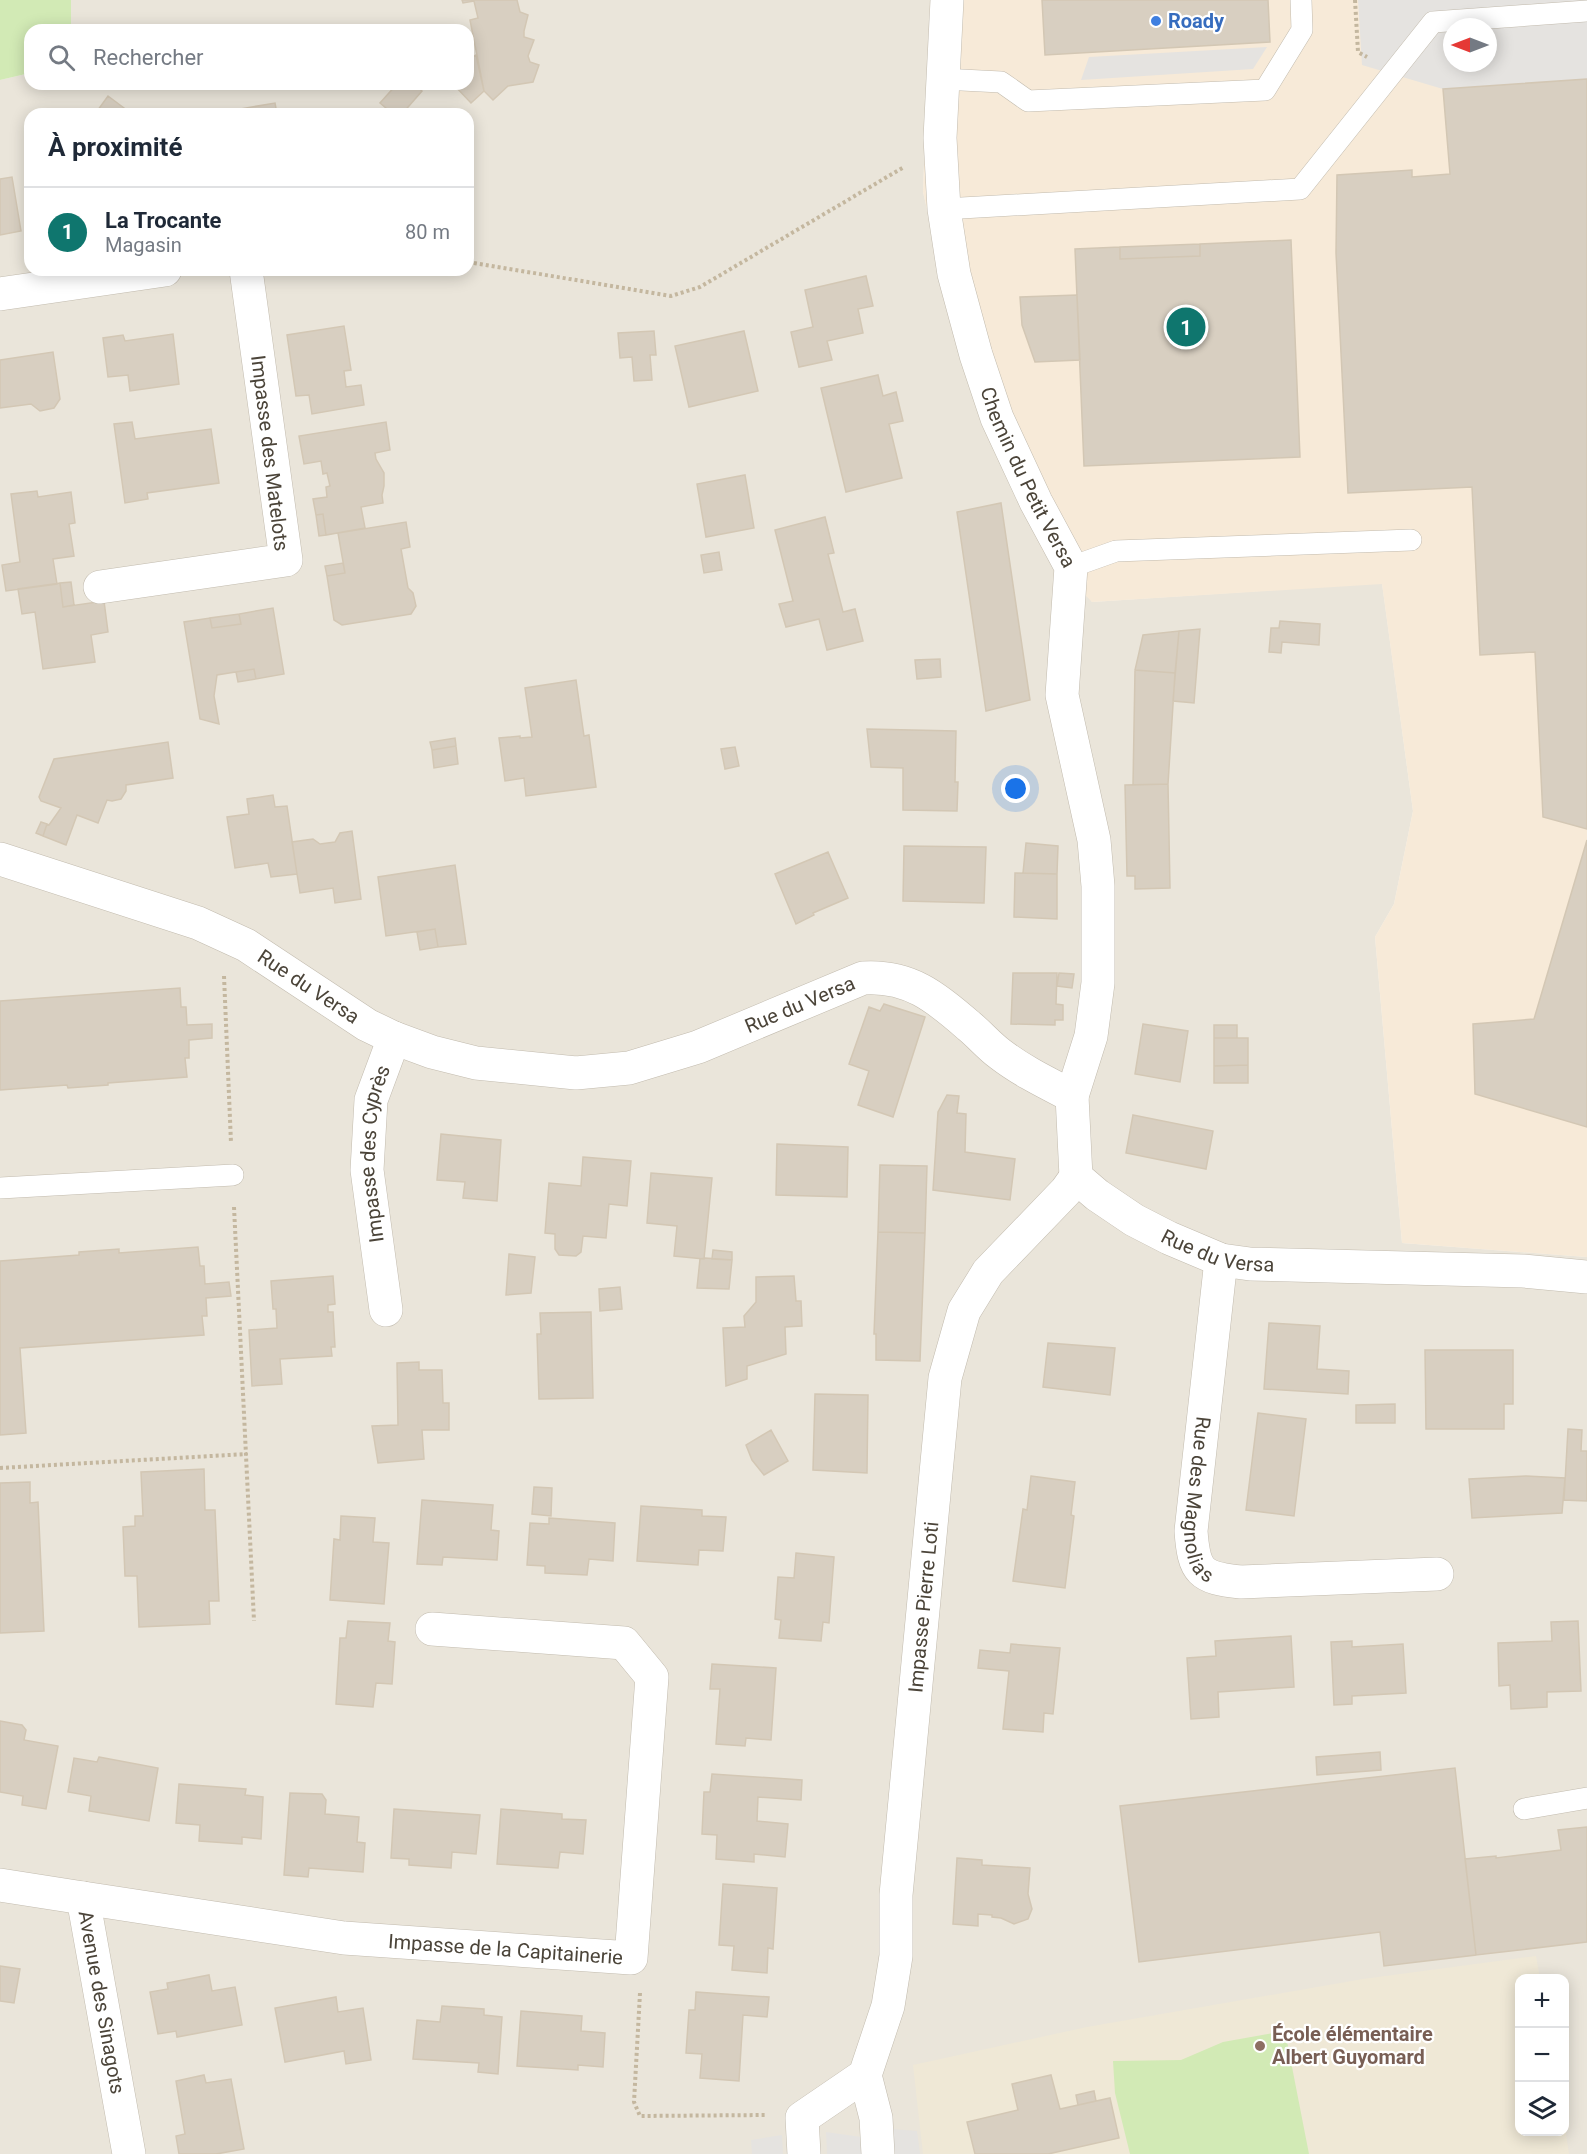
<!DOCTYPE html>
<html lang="fr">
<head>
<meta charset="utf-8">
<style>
  body { margin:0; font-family:Roboto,sans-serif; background:#f6f6f7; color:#1f2937 }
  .controls { position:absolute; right:18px; bottom:18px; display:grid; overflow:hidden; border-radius:12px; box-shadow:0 3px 15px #0003 }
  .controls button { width:54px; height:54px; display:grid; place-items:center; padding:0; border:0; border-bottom:2px solid #e0e1e3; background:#fff; color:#1f2937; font:30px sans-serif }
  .compass { position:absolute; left:1443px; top:18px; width:54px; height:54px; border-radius:50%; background:#fff; box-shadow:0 3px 15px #0003; rotate:270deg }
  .you { position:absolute; left:1016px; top:789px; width:21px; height:21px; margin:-15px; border:4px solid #fff; border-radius:50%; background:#1a73e8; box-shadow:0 0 0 9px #1a73e833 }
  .badge { display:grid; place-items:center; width:39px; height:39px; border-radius:50%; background:#0f766e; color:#fff; font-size:20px; font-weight:700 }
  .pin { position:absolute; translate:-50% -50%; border:3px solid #fff; box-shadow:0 2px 6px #0006 }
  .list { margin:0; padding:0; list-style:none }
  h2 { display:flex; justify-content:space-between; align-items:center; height:78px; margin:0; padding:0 24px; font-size:26px }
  h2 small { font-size:20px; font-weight:400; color:#747a83 }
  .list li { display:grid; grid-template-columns:39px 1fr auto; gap:18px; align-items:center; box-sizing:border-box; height:90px; padding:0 24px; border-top:2px solid #e0e1e3 }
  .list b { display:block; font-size:22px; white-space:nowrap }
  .list p { margin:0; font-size:20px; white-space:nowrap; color:#747a83 }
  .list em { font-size:20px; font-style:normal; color:#747a83 }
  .icon { flex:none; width:33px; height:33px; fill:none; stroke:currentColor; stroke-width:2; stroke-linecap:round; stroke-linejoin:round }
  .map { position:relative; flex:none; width:1587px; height:2154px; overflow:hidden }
  .search { position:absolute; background:#fff; box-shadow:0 3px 15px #0003; left:24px; top:24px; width:450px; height:66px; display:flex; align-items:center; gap:15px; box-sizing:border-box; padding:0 21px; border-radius:18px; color:#747a83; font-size:22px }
  .panel { position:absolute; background:#fff; box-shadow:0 3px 15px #0003; left:24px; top:108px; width:450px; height:168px; border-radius:18px }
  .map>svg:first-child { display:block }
</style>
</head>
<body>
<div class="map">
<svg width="1587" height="2154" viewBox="0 0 1587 2154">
  <rect width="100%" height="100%" fill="#f6f3ec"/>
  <path fill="#eae5da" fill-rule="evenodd" d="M71 0H930L923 192 962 357 1092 602 1382 583 1413 811 1394 904 1375 937 1402 1243 1587 1257V2154H0V80L30 73V84H468V30H71ZM30 114H468V270H30ZM1520 1978H1564V2132H1520Z"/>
  <path fill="#f7ead8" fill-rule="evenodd" d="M930 0H1587V1257L1402 1243 1375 937 1394 904 1413 811 1382 584 1092 602 1042 550 962 357 923 192ZM1452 27H1488V63H1452Z"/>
  <path fill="#efe8d6" d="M1536 1956 1540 1978H1520V2132H1564L1565 2127 1569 2154H923L913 2065 1087 2027 1363 1979Z"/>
  <path fill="#d2eab5" d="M0 0H71V30H30V73L0 80Z
    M1285 2031 1309 2154H1130L1115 2093 1113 2061 1181 2060 1223 2042Z"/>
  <path fill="#e5e3e0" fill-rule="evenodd" d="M1358 0H1587V79L1443 89 1362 65ZM1452 27H1488V63H1452Z
    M1267 47 1253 69 1081 80 1089 57Z
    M890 2129 917 2131 920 2154H892Z
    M826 2132 861 2137V2154H827Z
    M782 2135 783 2154H752L751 2140Z"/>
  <path fill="#d8cfc1" stroke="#d3c7b4" stroke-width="1.5" d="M462 0H517L520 12 528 15 524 31V37L534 40 528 56 530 62 539 65 533 82 508 86 493 100 484 91 470 20 478 18 474 1 463 3Z
    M1042 0H1268L1270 42 1045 55Z
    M476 55 484 91 471 103 453 84H468V60Z
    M1587 79V829L1543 817 1535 652 1480 655 1472 487 1348 493 1336 253 1337 175 1412 170V177L1450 174 1443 89Z
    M397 84H414L422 91 402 114H393L380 103Z
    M108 96 132 114H95Z
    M275 103 277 114H224L223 112Z
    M12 177 21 231 0 235V179Z
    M1291 240 1300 457 1084 466 1075 249 1120 247V259L1200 256V244Z
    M1200 244V256L1120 259V247Z
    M866 276 873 306 858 309 863 333 827 341 832 360 799 367 791 332 813 327 805 290Z
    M1077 295 1080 360 1035 362 1022 325 1020 297Z
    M344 326 351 370 344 371 346 387 361 385 364 405 312 414 309 395 296 396 287 335Z
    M654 331 656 355H650L652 380 634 381 632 357 620 358 618 333Z
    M744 331 758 391 689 407 675 346Z
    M173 334 179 384 130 391 128 375 108 377 103 338 123 335 125 341Z
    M53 352 60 399 54 408 40 411 31 404 0 408V360Z
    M878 375 883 396 896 392 903 421 889 424 902 478 846 492 821 388Z
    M132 422 135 439 211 429 219 483 147 493 148 499 125 503 114 424Z
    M386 422 390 450 375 453 376 459 384 473V486L382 495 383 503 361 507 365 528 326 535 323 514 316 515 313 499 327 497 326 487 330 486 327 473 323 474 321 461 304 464 299 436Z
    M745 475 754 528 706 537 697 484Z
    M37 491 38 497 71 492 75 523 69 524 74 556 53 559 57 584 6 591 2 565 20 562 11 494Z
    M1001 503 1030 700 986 711 957 512Z
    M323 514 326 535 319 536 316 515Z
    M825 517 834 553 828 554 843 612 855 609 863 641 827 650 819 619 786 627 779 604 793 601 775 530Z
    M406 522 410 547 401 549 408 588 413 593 416 606 411 614 342 625 334 620 327 576 345 573 338 533Z
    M719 552 722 570 704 573 701 555Z
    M343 563 345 573 327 576 325 566Z
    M71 582 74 605 63 607 60 583Z
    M60 583 63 607 104 601 108 632 91 635 95 662 43 669 35 612 22 614 18 589Z
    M273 608 284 674 256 679 254 669 217 675 214 696 219 724 200 719 184 622 210 618 212 628 241 624 239 614Z
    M239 614 241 624 212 628 210 618Z
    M1280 621 1320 624 1319 645 1282 642 1281 653 1269 652 1271 628H1279Z
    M1200 629 1194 703 1173 701 1179 631Z
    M1179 631 1175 673 1135 670 1143 635Z
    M940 659 941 677 917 679 915 660Z
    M254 669 256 679 238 682 236 672Z
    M1135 670 1175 673 1168 784 1133 785Z
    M576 680 584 736 589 735 596 787 526 796 524 778 505 781 499 738 520 736V738L532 737 525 688Z
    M867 729 956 731 955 782H958L957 811 903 810V768L871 767Z
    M455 738 456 746 432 750 430 742Z
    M168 742 173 778 126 785V791L121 799 112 801 107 800 98 823 77 815 66 845 43 836 47 824 49 825 61 808 41 801 39 797 54 759Z
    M456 746 458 764 434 768 432 750Z
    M735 747 739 766 725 769 721 749Z
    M1168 784 1170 888 1135 889V876H1127L1125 785Z
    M273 795 275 807 287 806 297 874 271 877 268 863 235 868 227 817 249 814 247 799Z
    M41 822 47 824 43 836 36 833Z
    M352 831 361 899 335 903 333 888 300 893 292 842 313 839 320 844 335 842 340 833Z
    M1587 840V1127L1475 1094 1473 1024 1534 1019Z
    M1026 843 1058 846 1057 874 1023 873Z
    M904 846 986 847 984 903 903 901Z
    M828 852 848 898 813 913 814 915 796 924 775 874Z
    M455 865 466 944 438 947 435 929 386 936 378 877Z
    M1015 873 1057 874V919L1014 917Z
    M435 929 438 947 420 950 417 932Z
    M1013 973H1057L1056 1004 1063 1005V1020H1055V1025L1011 1024Z
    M1059 973 1074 974 1072 988 1057 986Z
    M180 988 181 1007H186L187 1025 212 1024V1038L189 1040V1058H185L187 1077 108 1083V1085L68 1088 67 1085 0 1090V1001Z
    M884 1004 925 1017 893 1117 858 1105 869 1071 849 1064 869 1007 880 1011Z
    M1143 1024 1188 1031 1180 1082 1135 1074Z
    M1214 1025H1237V1038H1214Z
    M1214 1038H1248V1065L1214 1066Z
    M1248 1065V1083H1214V1066Z
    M947 1095 959 1096 957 1113 966 1114 965 1152 1015 1159 1010 1200 933 1190 938 1112Z
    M1133 1115 1213 1131 1206 1169 1126 1153Z
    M441 1134 501 1140 497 1201 463 1198 465 1182 437 1180Z
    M777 1144 848 1147 847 1197 776 1195Z
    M583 1157 631 1161 627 1206 609 1204 606 1238 583 1236 581 1252 576 1256 559 1255 555 1249V1234L545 1233 549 1183 581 1186Z
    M880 1165 927 1166 925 1233 878 1232Z
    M651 1173 712 1178 704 1259 674 1256 677 1226 647 1223Z
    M878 1232 925 1233 920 1361 876 1360V1334H874Z
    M198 1247 200 1266H204L205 1284 229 1282 231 1296 206 1298 207 1316H202L204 1335 20 1348 26 1433 0 1435V1261L79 1255V1252L119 1249V1253Z
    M713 1250 732 1252V1260L712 1259Z
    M509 1254 535 1257 531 1293 506 1295Z
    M705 1258 732 1260 729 1289 697 1288 700 1259Z
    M333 1276 335 1304 328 1305V1312H333L335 1347H331L332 1356 280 1359 282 1384 252 1386 249 1330 277 1328 276 1309H273L271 1281Z
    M794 1276 796 1301H801L802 1326 785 1327 786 1354 747 1366V1379L726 1386 723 1328 745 1327 744 1316 756 1302V1277Z
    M620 1287 622 1309 600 1311 599 1289Z
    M591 1312 593 1398 539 1399 537 1334H541L540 1313Z
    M1269 1323 1320 1326 1317 1369 1349 1371 1348 1394 1264 1389Z
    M1048 1343 1115 1348 1110 1395 1043 1387Z
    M1425 1350H1513V1404H1504V1429H1426Z
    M419 1362V1370H442L443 1403H449V1430H422L424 1459 378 1463 372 1426 398 1425 397 1363Z
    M815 1394 868 1395 867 1473 813 1470Z
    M1395 1404V1423H1356V1405Z
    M1258 1413 1306 1419 1294 1516 1246 1510Z
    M1568 1429 1582 1430 1581 1451H1587V1501L1564 1500Z
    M771 1430 788 1461 764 1475 752 1460 746 1445Z
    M204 1469 205 1510H215L219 1601H209L210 1624 139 1627 137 1576H125L123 1527 135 1526V1516H143L141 1472Z
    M1031 1476 1075 1482 1071 1515 1074 1516 1065 1588 1013 1581 1023 1509 1027 1510Z
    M1526 1476 1565 1478 1562 1513 1472 1518 1469 1479Z
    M30 1482V1503L38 1502 44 1631 0 1633V1483Z
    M534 1487 552 1488 551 1516 532 1514Z
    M422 1500 493 1505 491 1530 499 1531 497 1560 443 1557 442 1565 417 1564Z
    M641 1506 702 1510V1516L726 1517 723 1551 699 1550 698 1565 637 1561Z
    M341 1516 375 1518 373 1542 389 1543 384 1604 330 1600 334 1539 340 1540Z
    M549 1518 615 1523 613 1561 589 1559 587 1575 545 1573V1566L527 1565 530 1523 549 1524Z
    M796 1553 834 1557 829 1623 823 1622 821 1641 779 1638 781 1620 775 1619 778 1577 794 1578Z
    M348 1621 390 1623 388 1641 395 1642 392 1684 376 1683 373 1707 336 1704 340 1638H346Z
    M1578 1621 1581 1691 1547 1692V1707L1511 1709 1510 1685 1499 1686 1498 1643 1552 1641 1551 1622Z
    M1291 1636 1294 1687 1218 1692 1219 1717 1191 1719 1187 1658 1216 1656 1215 1641Z
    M1352 1641V1647L1403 1644 1406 1693 1352 1696V1704L1334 1705 1331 1642Z
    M1011 1644 1060 1648 1053 1714 1044 1713 1043 1732 1003 1729 1009 1671 978 1668 980 1650 1010 1653Z
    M712 1664 776 1668 771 1740 746 1738 745 1746 716 1744 720 1689H710Z
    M0 1721 22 1725 26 1730 24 1740 58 1746 46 1809 22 1805 23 1796 0 1792Z
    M1380 1752 1381 1770 1317 1775 1316 1757Z
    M99 1757 158 1768 149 1821 89 1811 91 1796 68 1792 74 1758 97 1762Z
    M1455 1768 1476 1955 1384 1966 1380 1932 1139 1962 1120 1806Z
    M712 1774 802 1780 801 1800 758 1797 757 1821 788 1824 785 1857 754 1854V1862L716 1859 717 1835 702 1834 704 1792H710Z
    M179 1784 246 1789 245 1795 263 1797 261 1839 242 1837V1844L199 1841 200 1825 176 1823Z
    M290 1793 322 1794 326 1800 325 1814 359 1817 357 1842 365 1843 363 1872 309 1868 308 1877 284 1875Z
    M394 1809 480 1815 476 1854 452 1852 451 1868 409 1865V1859L391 1858Z
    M501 1809 562 1814V1819L586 1820 583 1854 560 1852 558 1868 497 1864Z
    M1587 1827V1942L1476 1955 1465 1859 1496 1856V1858L1561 1850 1558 1830Z
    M957 1858 982 1860V1865L1030 1868 1028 1894 1032 1909 1028 1919 1014 1924 1001 1918 992 1917V1915L978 1914V1926L953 1924Z
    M723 1884 777 1888 773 1949 768 1948 767 1973 732 1970 734 1946 719 1945Z
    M0 1966 20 1969 14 2003 0 2001Z
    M209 1975 212 1991 235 1987 242 2025 177 2037 176 2031 158 2034 150 1992 168 1989 167 1983Z
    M696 1992 769 1997 767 2017 743 2015 739 2081 700 2078 702 2054 686 2053 689 2010H695Z
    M336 1997 338 2012 363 2008 371 2060 346 2064 344 2051 285 2062 275 2008Z
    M442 2006 484 2009V2015L502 2017 498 2074 478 2072 479 2063 413 2059 417 2020 440 2022Z
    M521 2011 582 2016 581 2031 605 2033 603 2067 578 2065V2070L517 2066Z
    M204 2075 206 2083 231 2079 244 2149 216 2154H179L176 2136 185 2134 176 2081Z
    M1051 2075 1060 2109 1110 2098 1119 2138 1048 2154H975L967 2122 1018 2110 1012 2084Z
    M1094 2091 1096 2101 1078 2105 1076 2095Z"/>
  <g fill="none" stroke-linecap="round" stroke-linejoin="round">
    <defs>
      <path id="lane" d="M942 79 1001 82 1028 101 1265 90 1302 30 1301 0
        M944 209 1300 189 1433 22 1587 11
        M1071 567 1116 551 1411 540
        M0 1188 233 1175
        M1524 1809 1587 1798"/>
      <g id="street">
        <path id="s1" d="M947 0 940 138 944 209 954 274 976 355 997 418 1036 502 1071 567 1062 695 1094 840 1098 886V983L1091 1036 1072 1096"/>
        <path d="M0 294 165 270"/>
        <path d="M100 587 286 560 246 270"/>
        <path id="s2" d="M0 859 198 923 246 945 367 1025 394 1038 432 1052 476 1063 576 1073 629 1068 698 1047 863 978C909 975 936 997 969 1026 980 1035 989 1046 1000 1054 1022 1071 1047 1083 1072 1096L1076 1177 1097 1195 1134 1220 1169 1238 1221 1260 1250 1264 1523 1271 1587 1277"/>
        <path id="s3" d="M1221 1260 1191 1531C1194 1572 1200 1578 1241 1582L1437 1574"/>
        <path id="s4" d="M386 1310 367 1170 371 1100 394 1038"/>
        <path id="s5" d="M0 1885 83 1898 129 2154"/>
        <path id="s6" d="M83 1898 344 1938 631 1958 652 1677 624 1643 432 1629"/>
        <path d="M865 2075 876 2118 878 2154"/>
        <path id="s7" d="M804 2154 802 2118 865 2075 888 2006 896 1956V1895L945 1378 964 1311 988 1272 1066 1191 1076 1177"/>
      </g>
    </defs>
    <use href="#lane" stroke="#c2bbae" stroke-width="22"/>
    <use href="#street" stroke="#c2bbae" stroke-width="34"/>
    <path stroke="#c4b79f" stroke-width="4" stroke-dasharray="3 3" stroke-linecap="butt" d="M1355 0 1358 52 1367 57
      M468 262 671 296 700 287 904 167
      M224 976 231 1143
      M234 1207 254 1621
      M0 1468 247 1454
      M640 1993 634 2102 640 2116 766 2115"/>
    <use href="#lane" stroke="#fff" stroke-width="21"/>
    <use href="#street" stroke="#fff" stroke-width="33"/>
  </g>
  <circle fill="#3f7fe0" stroke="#fff" stroke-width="2" cx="1156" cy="21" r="6"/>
  <circle fill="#8d6e63" stroke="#fff" stroke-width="2" cx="1260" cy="2046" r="6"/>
  <g text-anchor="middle" stroke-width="4.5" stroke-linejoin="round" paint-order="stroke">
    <g font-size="20" font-weight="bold" fill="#366cbe" stroke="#fff" text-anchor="start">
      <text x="1168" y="28">Roady</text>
    </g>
    <g font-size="20" fill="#4b4439" stroke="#fff">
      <text transform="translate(270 453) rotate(83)" y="7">Impasse des Matelots</text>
      <text dy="7" stroke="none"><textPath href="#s1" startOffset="492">Chemin du Petit Versa</textPath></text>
      <text dy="7" stroke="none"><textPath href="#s2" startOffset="336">Rue du Versa</textPath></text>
      <text dy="7" stroke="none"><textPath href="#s2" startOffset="858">Rue du Versa</textPath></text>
      <text dy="7" stroke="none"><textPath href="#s4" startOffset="158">Impasse des Cyprès</textPath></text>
      <text dy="7" stroke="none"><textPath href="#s2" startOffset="1416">Rue du Versa</textPath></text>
      <text dy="7" stroke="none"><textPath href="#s3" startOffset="242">Rue des Magnolias</textPath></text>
      <text dy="7" stroke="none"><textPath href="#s7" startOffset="586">Impasse Pierre Loti</textPath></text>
      <text dy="7" stroke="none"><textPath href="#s6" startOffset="426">Impasse de la Capitainerie</textPath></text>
      <text dy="7" stroke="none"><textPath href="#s5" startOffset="190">Avenue des Sinagots</textPath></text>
    </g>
    <g font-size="20" font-weight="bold" fill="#785e54" stroke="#fff" text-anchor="start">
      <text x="1272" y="2041">École élémentaire<tspan x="1272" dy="23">Albert Guyomard</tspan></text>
    </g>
  </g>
</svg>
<div class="controls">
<button>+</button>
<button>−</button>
<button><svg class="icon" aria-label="layers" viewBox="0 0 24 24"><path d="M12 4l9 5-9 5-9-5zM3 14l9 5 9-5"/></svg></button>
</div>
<svg class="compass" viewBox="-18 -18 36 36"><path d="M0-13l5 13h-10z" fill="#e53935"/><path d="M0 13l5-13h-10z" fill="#747a83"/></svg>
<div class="you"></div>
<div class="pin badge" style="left:1186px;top:327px">1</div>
<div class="search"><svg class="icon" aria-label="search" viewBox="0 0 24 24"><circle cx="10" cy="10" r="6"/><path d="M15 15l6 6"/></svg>Rechercher</div>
<section class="panel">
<h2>À proximité<small></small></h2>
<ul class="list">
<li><span class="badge">1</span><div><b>La Trocante</b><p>Magasin</p></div><em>80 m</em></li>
</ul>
</section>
</div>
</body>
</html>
